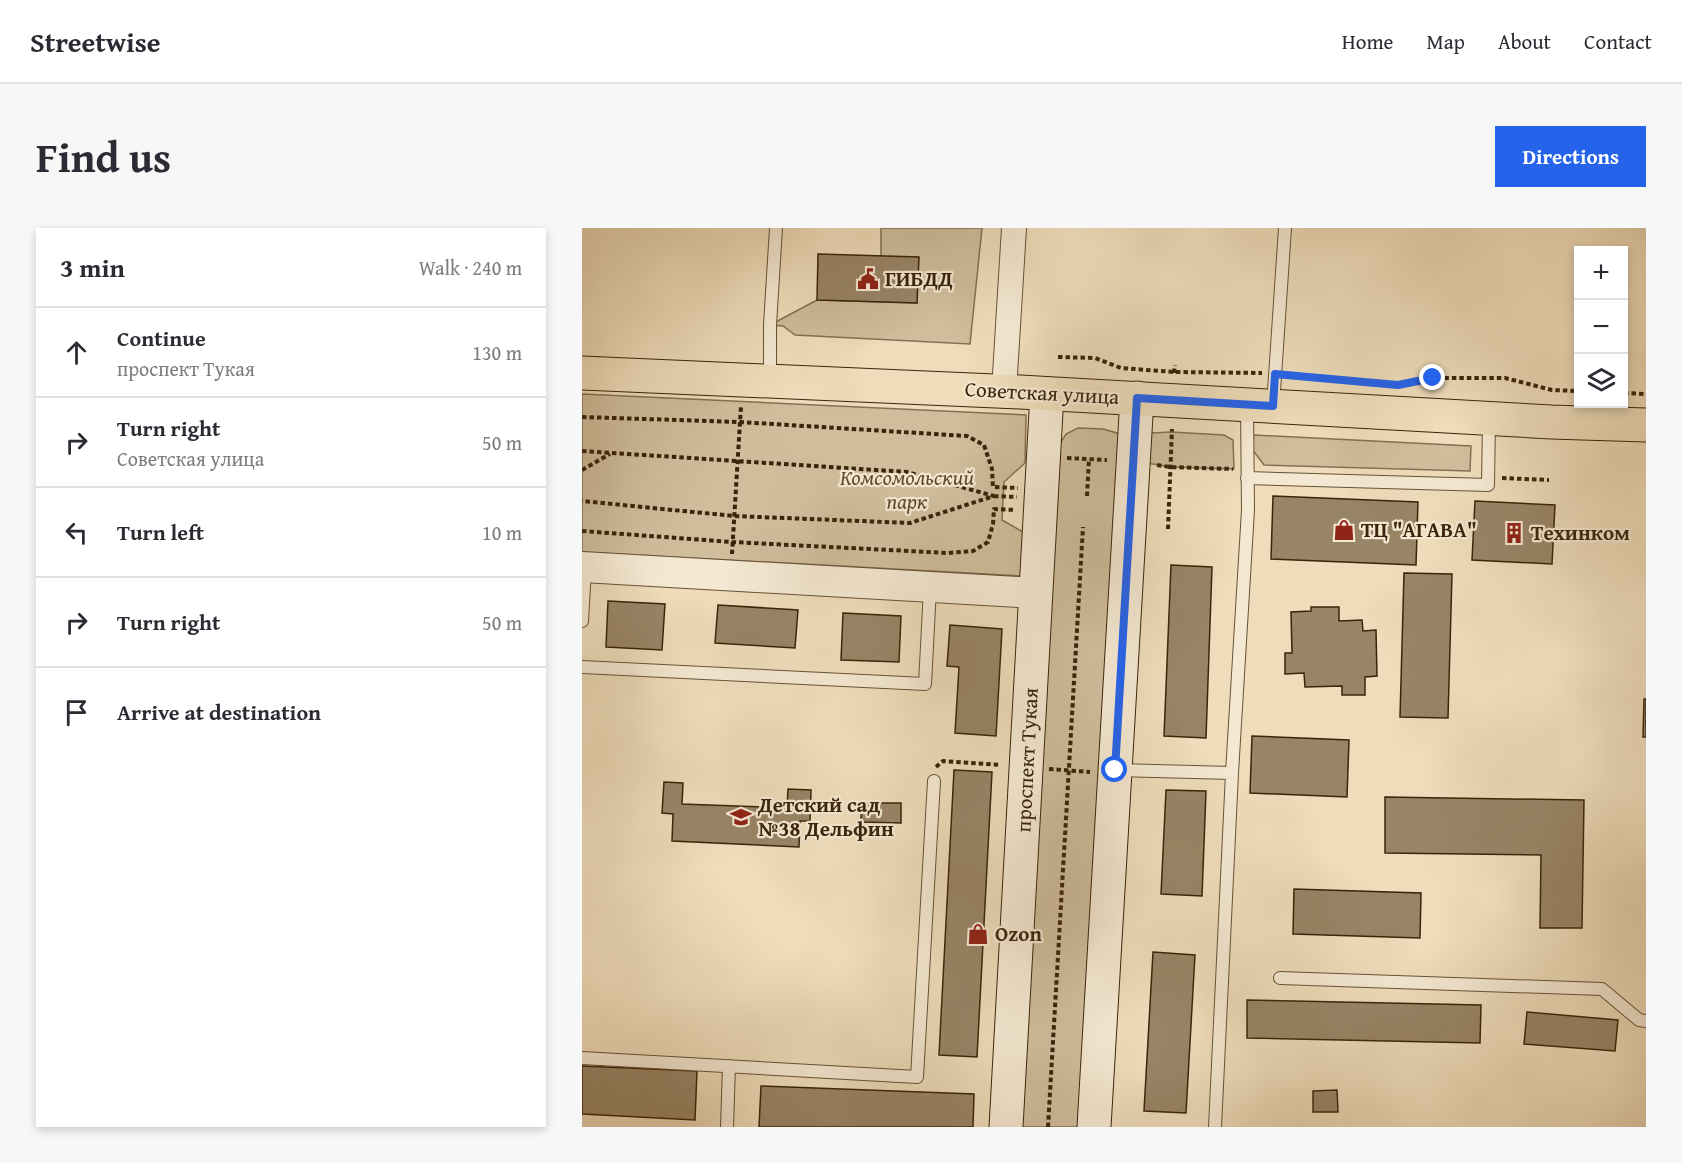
<!DOCTYPE html>
<html lang="en">
<head>
<meta charset="utf-8">
<style>
  body { margin:0; font-family:"Gentium Book Plus",serif; background:#f7f7f7; color:#2b2b33 }
  .controls { position:absolute; right:18px; top:18px; display:grid; overflow:hidden; border-radius:0px; box-shadow:0 3px 9px #0003 }
  .controls button { width:54px; height:54px; display:grid; place-items:center; padding:0; border:0; border-bottom:2px solid #e1e1e2; background:#fff; color:#2b2b33; font:30px sans-serif }
  .stop { position:absolute; width:18px; height:18px; margin:-14px; border:4px solid #2563eb; border-radius:50%; background:#fff }
  .stop.end { background:#2563eb; border-color:#fff; box-shadow:0 2px 6px #0008 }
  .list { margin:0; padding:0; list-style:none }
  h2 { display:flex; justify-content:space-between; align-items:center; height:78px; margin:0; padding:0 24px; font-size:26px }
  h2 small { font-size:20px; font-weight:400; color:#7c7c81 }
  .list li { display:grid; grid-template-columns:39px 1fr auto; gap:18px; align-items:center; box-sizing:border-box; height:90px; padding:0 24px; border-top:2px solid #e1e1e2 }
  .list b { display:block; font-size:22px; white-space:nowrap }
  .list p { margin:0; font-size:20px; white-space:nowrap; color:#7c7c81 }
  .list em { font-size:20px; font-style:normal; color:#7c7c81 }
  .icon { flex:none; width:33px; height:33px; fill:none; stroke:currentColor; stroke-width:2; stroke-linecap:round; stroke-linejoin:round }
  .map { position:relative; flex:none; width:1064px; height:899px; overflow:hidden; border-radius:0px }
  header { display:flex; align-items:center; gap:36px; box-sizing:border-box; height:84px; padding:0 30px; background:#fff; border-bottom:2px solid #e1e1e2 }
  header strong { font-size:28px }
  nav { display:flex; gap:33px; margin-inline-start:auto; font-size:21px }
  .intro { display:flex; align-items:center; justify-content:space-between; box-sizing:border-box; height:144px; padding:0 36px }
  h1 { margin:0; font-size:42px }
  .button { padding:15px 27px; border-radius:0px; background:#2563eb; color:#fff; font-size:21px; font-weight:700 }
  main { display:flex; gap:36px; padding:0 36px }
  aside { flex:1; background:#fff; border-radius:0px; box-shadow:0 3px 9px #0003 }
  .map>svg:first-child { display:block }
</style>
</head>
<body>
<header>
<strong>Streetwise</strong>
<nav><a>Home</a><a>Map</a><a>About</a><a>Contact</a></nav>
</header>
<div class="intro"><h1>Find us</h1><a class="button">Directions</a></div>
<main>
<aside>
<h2>3 min<small>Walk · 240 m</small></h2>
<ul class="list">
<li><svg class="icon" aria-label="ahead" viewBox="0 0 24 24"><path d="M12 20V5M6 11l6-6 6 6"/></svg><div><b>Continue</b><p>проспект Тукая</p></div><em>130 m</em></li>
<li><svg class="icon" aria-label="right" viewBox="0 0 24 24"><path d="M7 20v-9h11M14 6l5 5-5 5"/></svg><div><b>Turn right</b><p>Советская улица</p></div><em>50 m</em></li>
<li><svg class="icon" aria-label="left" viewBox="0 0 24 24"><path d="M17 20v-9H6M10 6l-5 5 5 5"/></svg><div><b>Turn left</b></div><em>10 m</em></li>
<li><svg class="icon" aria-label="right" viewBox="0 0 24 24"><path d="M7 20v-9h11M14 6l5 5-5 5"/></svg><div><b>Turn right</b></div><em>50 m</em></li>
<li><svg class="icon" aria-label="arrive" viewBox="0 0 24 24"><path d="M6 21V4h12l-3 4 3 4H6"/></svg><div><b>Arrive at destination</b></div></li>
</ul>
</aside>
<div class="map">
<svg width="1064" height="899" viewBox="0 0 1064 899">
  <rect width="100%" height="100%" fill="#eedcba"/>
  <filter id="stains"><feTurbulence type="fractalNoise" baseFrequency=".00333" numOctaves="4"/><feColorMatrix values="0 0 0 0 .2 0 0 0 0 .09 0 0 0 0 .02 0 0 0 .5 -.17"/></filter>
  <radialGradient id="worn" r=".72"><stop offset=".6" stop-color="#630" stop-opacity="0"/><stop offset="1" stop-color="#630" stop-opacity=".3"/></radialGradient>
  <path fill="#cfbd9c" stroke="#847053" stroke-width="1.5" d="M299 0H400L388 116 213 107 201 98 188 97 235 72 335 75 299 28Z
    M0 166 444 187 443 235 422 254 420 292 441 304 439 348 0 324Z
    M496 200 521 201 535 205 542 218 501 899H436L477 217 484 206Z
    M589 204 642 207 651 212 652 241 588 239 559 234 569 205Z
    M672 207 889 218 888 243 682 237 670 221Z"/>
  <path fill="#988466" stroke="#3a240a" stroke-width="1.5" d="M236 26 337 29 335 75 235 72Z
    M691 268 836 274 834 337 689 331Z
    M893 273 973 277 970 336 890 332Z
    M589 337 630 339 624 510 582 508Z
    M822 345 870 346 866 490 818 489Z
    M26 373 83 376 80 422 24 419Z
    M136 377 216 382 213 420 133 415Z
    M729 379H757V393L780 392 781 403 794 402 795 448 783 449V467H760V458L723 459 722 445 703 446V425H710L709 384 729 383Z
    M261 385 319 388 317 434 259 432Z
    M368 397 420 401 414 508 373 505 377 439 365 438Z
    M1062 471H1064V509H1061Z
    M670 508 767 512 765 569 668 565Z
    M372 542 410 544 395 829 357 827Z
    M82 554 101 555 100 576 205 580 206 561 229 562 228 593H218L217 619 90 613 91 586 80 585Z
    M584 562 624 563 620 668 579 666Z
    M803 569 1002 572 1000 700H958L959 627 803 625Z
    M279 575H319V595L279 594Z
    M712 661 839 665 838 710 711 706Z
    M571 724 613 727 604 885 562 883Z
    M665 772 899 777 898 815 665 810Z
    M945 784 1036 792 1033 823 942 816Z
    M0 838 115 843 113 892 0 886Z
    M179 858 392 866 391 899H177Z
    M755 862 756 884H731V863Z"/>
  <g fill="none" stroke-linecap="round" stroke-linejoin="round">
    <defs>
      <path id="service" d="M188 151V97L194 0
        M691 178 703 0
        M665 250 906 257 907 192
        M0 393 3 340
        M0 439 343 456 348 360
        M534 542 650 545
        M698 750 1020 761 1057 792 1064 793
        M0 830 335 849 352 553
        M145 899 147 838
        M633 899 650 545 666 282 665 178"/>
      <path id="minor" d="M422 163 432 0"/>
      <path id="tertiary" d="M0 339 454 365"/>
      <path id="secondary" d="M424 899 465 166
        M512 899 555 170"/>
      <path id="primary" d="M0 145 438 164 969 194 1064 197"/>
    </defs>
    <use href="#service" stroke="#675236" stroke-width="14"/>
    <use href="#minor" stroke="#675236" stroke-width="26"/>
    <use href="#tertiary" stroke="#675236" stroke-width="32"/>
    <use href="#secondary" stroke="#3a240a" stroke-width="35"/>
    <use href="#primary" stroke="#3a240a" stroke-width="35"/>
    <path stroke="#3a240a" stroke-width="4" stroke-dasharray="4.5 3" stroke-linecap="butt" d="M476 129 513 130 539 140 592 144 680 145
      M592 145 593 137
      M706 147 816 157 851 150H923L970 162 996 163
      M1042 165 1064 166
      M0 189 158 194 385 208 402 217 410 241 411 259 436 260
      M0 223 325 244 412 268 328 295 152 288 0 273
      M485 230 525 232
      M575 237 588 239 651 241
      M0 242 28 226
      M920 250 967 252
      M412 268 435 269
      M505 268 507 231
      M586 301 590 201
      M0 303 150 314 366 325 391 323 406 314 411 296 412 281 434 282
      M150 326 159 178
      M354 539 361 533 419 537
      M467 541 508 544
      M466 899 501 299"/>
    <use href="#service" stroke="#f4e8d2" stroke-width="12"/>
    <use href="#minor" stroke="#f4e8d2" stroke-width="24"/>
    <use href="#tertiary" stroke="#f4e8d2" stroke-width="30"/>
    <use href="#secondary" stroke="#f4e8d2" stroke-width="33"/>
    <use href="#primary" stroke="#eedcba" stroke-width="33"/>
  </g>
  <g fill="none" stroke-linecap="round" stroke-linejoin="round">
    <path stroke="#2563eb" stroke-width="8" d="M533 542 555 170 691 178 693 146 816 157 851 150"/>
  </g>
  <defs>
    <symbol id="civic-bare" viewBox="-9 -9 18 18"><path d="M-.6-6.5H3V-4.5H.6V-3L4-1V1h2V6H-6V1h2V-1L-.6-3ZM-1.2 2.5V6h2.4V2.5Z" fill="#8f2418" stroke="#f4e8d2" stroke-width="2.5" paint-order="stroke"/></symbol>
    <symbol id="shop-bare" viewBox="-9 -9 18 18"><path d="M-5-2.5h2.3a2.7 3.5 0 0 1 5.4 0H5L5.5 6h-11ZM-1.5-2.5h3a1.5 2.3 0 0 0-3 0Z" fill="#8f2418" stroke="#f4e8d2" stroke-width="2.5" paint-order="stroke"/></symbol>
    <symbol id="building-bare" viewBox="-9 -9 18 18"><path d="M-4-6H4V6H1V3H-1V6H-4ZM-2.5-4.3h1.7v1.8h-1.7ZM.8-4.3h1.7v1.8H.8ZM-2.5-1h1.7V.8h-1.7ZM.8-1h1.7V.8H.8Z" fill="#8f2418" stroke="#f4e8d2" stroke-width="2.5" paint-order="stroke"/></symbol>
    <symbol id="school-bare" viewBox="-9 -9 18 18"><path d="M0-5L7-2L0 1L-7-2ZM-4 1L0 2.5L4 1V4Q0 6-4 4Z" fill="#8f2418" stroke="#f4e8d2" stroke-width="2.5" paint-order="stroke"/></symbol>
  </defs>
  <g fill-rule="evenodd">
    <use href="#civic-bare" x="271" y="36" width="30" height="30"/>
    <use href="#shop-bare" x="747" y="287" width="30" height="30"/>
    <use href="#building-bare" x="917" y="290" width="30" height="30"/>
    <use href="#school-bare" x="144" y="574" width="30" height="30"/>
    <use href="#shop-bare" x="381" y="691" width="30" height="30"/>
  </g>
  <g text-anchor="middle" stroke-width="4.5" stroke-linejoin="round" paint-order="stroke">
    <g font-size="21" font-weight="bold" fill="#3a240a" stroke="#f4e8d2" text-anchor="start">
      <text x="303" y="58">ГИБДД</text>
      <text x="779" y="309">ТЦ "АГАВА"</text>
      <text x="949" y="312">Техинком</text>
      <text x="176" y="584">Детский сад<tspan x="176" dy="24">№38 Дельфин</tspan></text>
      <text x="413" y="713">Ozon</text>
    </g>
    <g font-size="21" fill="#3a240a" stroke="#f4e8d2">
      <text transform="translate(460 165) rotate(3)" y="7">Советская улица</text>
      <text transform="translate(445 532) rotate(-87)" y="7">проспект Тукая</text>
    </g>
    <g font-size="21" font-style="italic" fill="#5f4a2e" stroke="#f4e8d2">
      <text x="325" y="257">Комсомольский<tspan x="325" dy="24">парк</tspan></text>
    </g>
  </g>
  <rect width="100%" height="100%" filter="url(#stains)"/>
  <rect width="100%" height="100%" fill="url(#worn)"/>
</svg>
<div class="controls">
<button>+</button>
<button>−</button>
<button><svg class="icon" aria-label="layers" viewBox="0 0 24 24"><path d="M12 4l9 5-9 5-9-5zM3 14l9 5 9-5"/></svg></button>
</div>
<div class="stop" style="left:533px;top:542px"></div>
<div class="stop end" style="left:851px;top:150px"></div>
</div>
</main>
</body>
</html>
